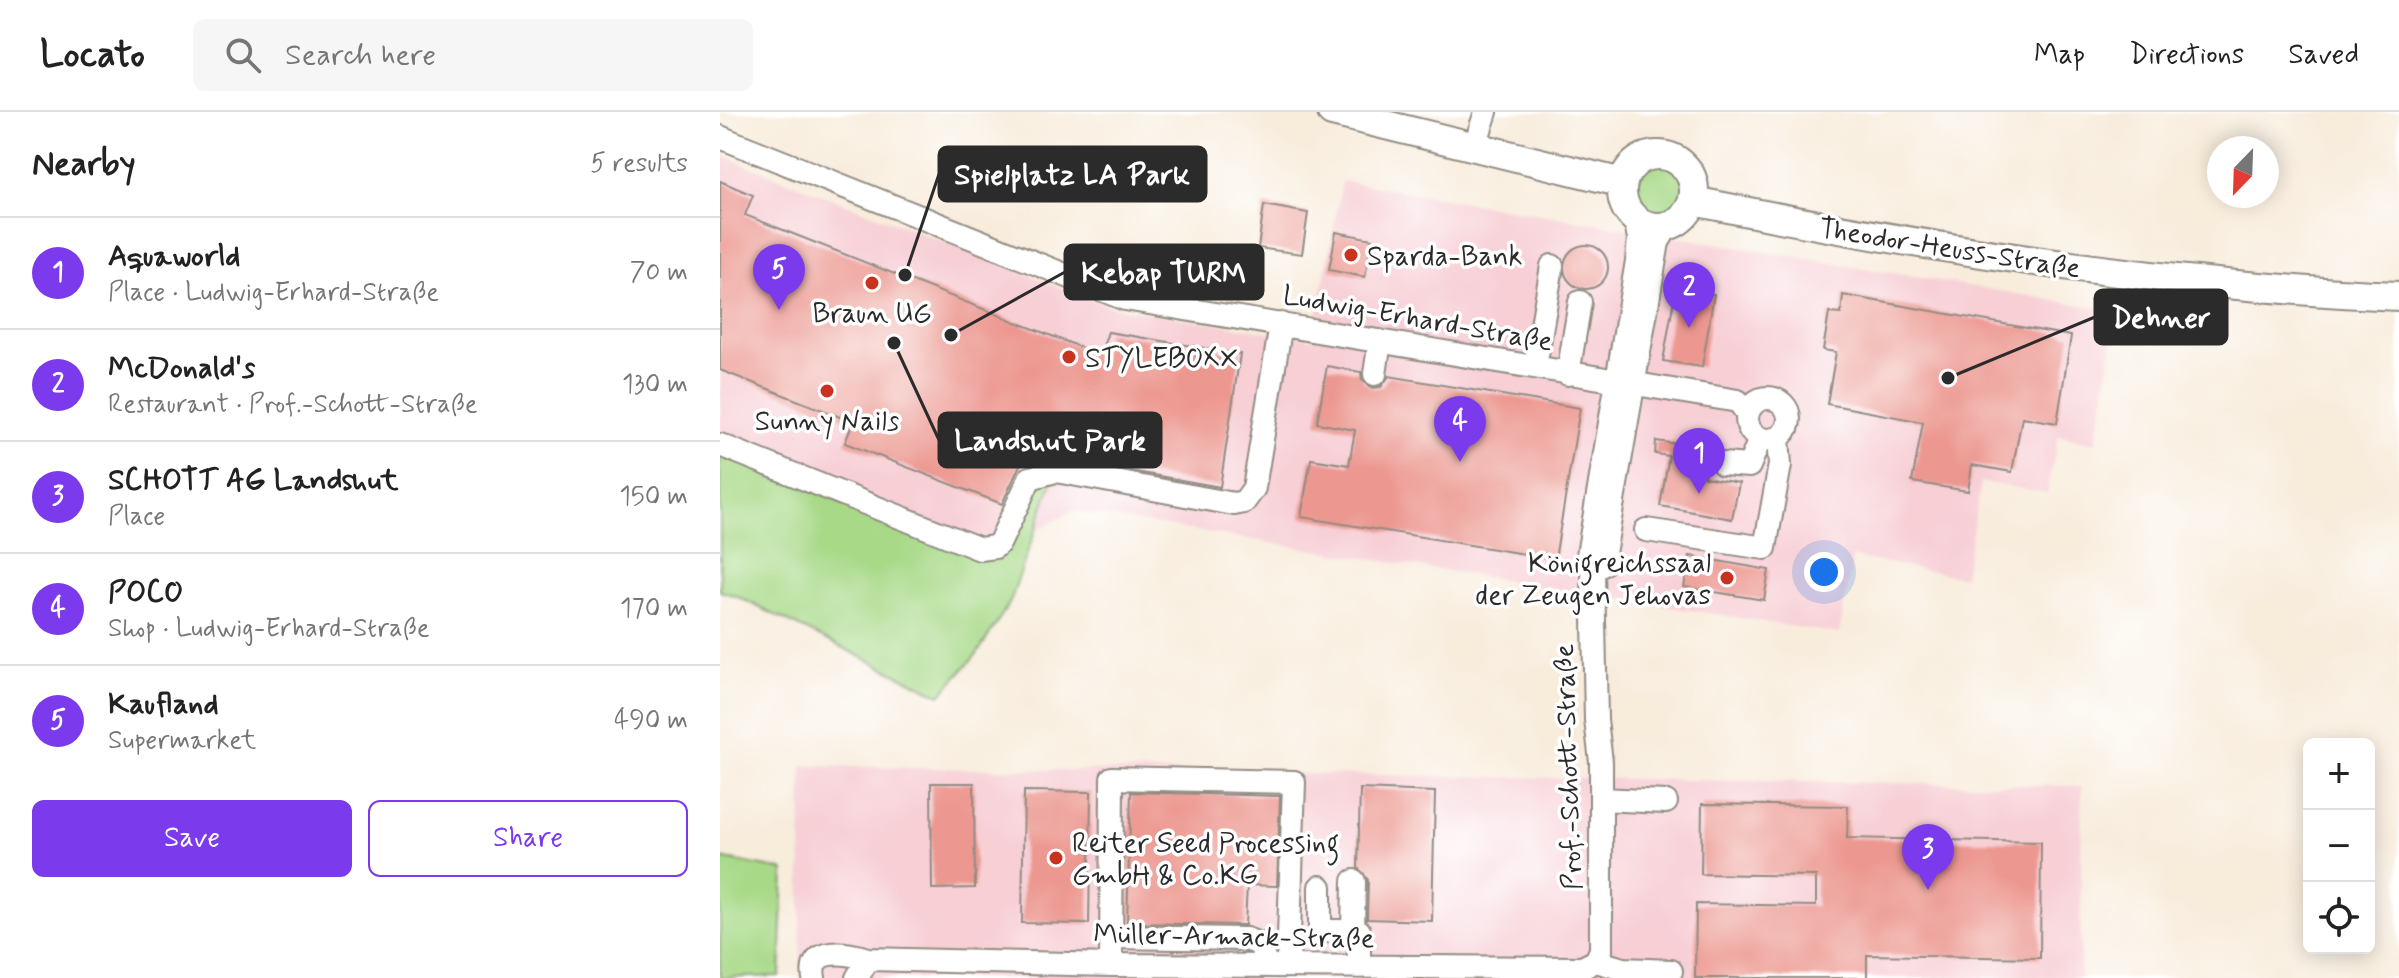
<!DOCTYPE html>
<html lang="en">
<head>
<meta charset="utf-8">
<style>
  body { margin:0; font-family:Mynerve,sans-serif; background:#f6f6f6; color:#222 }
  .controls { position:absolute; right:24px; bottom:24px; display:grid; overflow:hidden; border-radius:12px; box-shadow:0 4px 20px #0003 }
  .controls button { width:72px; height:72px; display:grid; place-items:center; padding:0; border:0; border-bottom:2px solid #e0e0e0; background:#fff; color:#222; font:40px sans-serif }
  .compass { position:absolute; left:1487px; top:24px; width:72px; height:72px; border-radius:50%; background:#fff; box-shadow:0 4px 20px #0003; rotate:203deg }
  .you { position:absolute; left:1104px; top:460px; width:28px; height:28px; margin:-20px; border:6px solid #fff; border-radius:50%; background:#1a73e8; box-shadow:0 0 0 12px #1a73e833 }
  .badge { display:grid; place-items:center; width:52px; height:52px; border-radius:50%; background:#7c3aed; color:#fff; font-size:26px; font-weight:700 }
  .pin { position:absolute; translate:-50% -66px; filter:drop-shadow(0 2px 4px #0008) }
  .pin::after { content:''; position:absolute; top:42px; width:28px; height:24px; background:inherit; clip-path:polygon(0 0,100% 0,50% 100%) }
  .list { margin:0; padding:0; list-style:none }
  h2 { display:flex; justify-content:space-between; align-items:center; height:104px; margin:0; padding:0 32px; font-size:34px }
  h2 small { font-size:26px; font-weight:400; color:#767676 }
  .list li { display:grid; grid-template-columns:52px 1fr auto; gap:24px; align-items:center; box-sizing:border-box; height:112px; padding:0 32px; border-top:2px solid #e0e0e0 }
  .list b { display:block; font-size:30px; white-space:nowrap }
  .list p { margin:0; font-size:26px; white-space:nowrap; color:#767676 }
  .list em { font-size:26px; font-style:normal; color:#767676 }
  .actions { display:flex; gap:16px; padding:24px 32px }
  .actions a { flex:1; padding:18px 0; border:2px solid #7c3aed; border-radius:12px; text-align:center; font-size:28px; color:#7c3aed }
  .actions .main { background:#7c3aed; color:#fff }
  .icon { flex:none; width:44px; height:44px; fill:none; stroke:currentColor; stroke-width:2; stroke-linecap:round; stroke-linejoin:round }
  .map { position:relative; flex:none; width:1679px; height:866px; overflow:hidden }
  header { display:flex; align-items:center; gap:48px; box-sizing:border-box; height:112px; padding:0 40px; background:#fff; border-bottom:2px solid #e0e0e0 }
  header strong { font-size:38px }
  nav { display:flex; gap:44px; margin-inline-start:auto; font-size:28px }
  .search { width:560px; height:72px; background:#f6f6f6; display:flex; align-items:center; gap:20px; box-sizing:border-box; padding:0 28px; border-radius:12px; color:#767676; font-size:30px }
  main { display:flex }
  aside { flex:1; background:#fff }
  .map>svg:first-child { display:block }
</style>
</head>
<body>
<header>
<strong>Locato</strong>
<div class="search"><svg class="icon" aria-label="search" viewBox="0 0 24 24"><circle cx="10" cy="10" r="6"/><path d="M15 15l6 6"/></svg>Search here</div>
<nav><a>Map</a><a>Directions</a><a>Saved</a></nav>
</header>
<main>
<aside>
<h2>Nearby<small>5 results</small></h2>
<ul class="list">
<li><span class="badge">1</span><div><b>Aquaworld</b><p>Place · Ludwig-Erhard-Straße</p></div><em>70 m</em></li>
<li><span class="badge">2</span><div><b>McDonald's</b><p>Restaurant · Prof.-Schott-Straße</p></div><em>130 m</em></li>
<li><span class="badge">3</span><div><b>SCHOTT AG Landshut</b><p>Place</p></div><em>150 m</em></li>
<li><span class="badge">4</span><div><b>POCO</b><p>Shop · Ludwig-Erhard-Straße</p></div><em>170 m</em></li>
<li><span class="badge">5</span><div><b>Kaufland</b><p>Supermarket</p></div><em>490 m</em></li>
</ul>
<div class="actions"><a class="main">Save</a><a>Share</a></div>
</aside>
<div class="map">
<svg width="1679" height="866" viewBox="0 0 1679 866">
  <rect width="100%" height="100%" fill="#fff"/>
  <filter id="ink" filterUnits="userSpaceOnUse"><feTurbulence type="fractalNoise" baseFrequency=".0125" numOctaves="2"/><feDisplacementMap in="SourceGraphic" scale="16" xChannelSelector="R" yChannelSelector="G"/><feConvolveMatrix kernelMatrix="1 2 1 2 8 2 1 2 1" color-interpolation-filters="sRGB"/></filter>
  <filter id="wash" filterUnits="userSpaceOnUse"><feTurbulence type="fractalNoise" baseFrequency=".006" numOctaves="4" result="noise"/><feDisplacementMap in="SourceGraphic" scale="32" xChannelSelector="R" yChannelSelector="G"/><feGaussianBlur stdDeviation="1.8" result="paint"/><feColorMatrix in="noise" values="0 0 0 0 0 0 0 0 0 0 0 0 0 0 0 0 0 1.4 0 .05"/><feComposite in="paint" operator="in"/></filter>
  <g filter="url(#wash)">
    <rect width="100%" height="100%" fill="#f8ecdb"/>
    <path fill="#f7cfd5" d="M0 43 392 195 593 227 622 69 1398 199 1376 331 1338 324 1327 381 1261 370 1244 465 1133 445 1119 522 352 399 258 452 0 346Z
      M82 654 1362 674 1360 866H80Z"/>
    <path fill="#a7d987" stroke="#698259" stroke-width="2" d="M909 80a29 29 0 1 1 58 0a29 29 0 1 1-58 0Z
      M0 333 167 413 184 406 266 437 310 366 336 359 290 490 257 542 220 583 16 484 0 479Z
      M0 746 64 758 60 864 0 866Z"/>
    <g id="blocks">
      <path fill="#ec9890" d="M0 69 33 83 25 103 380 243 388 220 520 242 500 375 306 340 282 392 125 331 133 310 0 258Z
        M544 93 588 101 582 142 538 136Z
        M616 120 652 127 645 165 609 158Z
        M844 155a22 22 0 1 1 44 0a22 22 0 1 1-44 0Z
        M956 176 994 182 982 255 943 249Z
        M1123 183 1351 224 1337 311 1302 305 1292 360 1252 353 1248 379 1192 370 1203 310 1107 292 1116 240 1103 238 1109 201 1121 202Z
        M607 254 641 260 642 268 652 276 661 275 669 264 860 296 835 447 581 405 591 347 629 353 635 318 597 311Z
        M936 329 988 336 984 365 1019 371 1012 407 940 394 949 344 935 342Z
        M970 444 1049 458 1044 488 964 475Z
        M211 671H254L255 776 212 777Z
        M640 677 715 680 712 809 647 807 648 768 638 756Z
        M304 679 371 680 369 812 302 811Z
        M411 680 560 684 557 774 527 773 525 813 407 811Z
        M982 692 1128 694 1127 726 1321 730 1320 846 1147 843V866H975L976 792 1096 794V764L981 762Z"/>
    </g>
  </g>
  <g filter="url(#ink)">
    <use href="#blocks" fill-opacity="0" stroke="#928c83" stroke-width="2"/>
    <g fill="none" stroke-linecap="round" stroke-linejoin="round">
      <defs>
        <path id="minor" d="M0 25 405 187 1018 289 1027 301
          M754 36 766 0
          M815 255 832 154
          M655 262 660 229
          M848 262 860 190
          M1027 307a21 21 0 1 1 42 0a21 21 0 1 1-42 0Z
          M0 333 260 437 275 435 280 430 310 366 336 359 514 392 524 390 534 376 561 212
          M1003 352 1029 354 1040 327
          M926 418 1045 436 1060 353 1058 326
          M873 458 882 453 938 130 948 114
          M881 687 946 690
          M600 775V819H639V855
          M633 819 634 769
          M392 825 526 827 542 833 544 854
          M876 849 881 838V650L876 608 873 458 867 449 917 149 919 126 915 107
          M876 849 903 857 951 859
          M391 853 392 666 574 670 568 854
          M94 866C88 833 128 841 148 847L391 853 862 856 876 849
          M137 866 148 847"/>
        <path id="major" d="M612 0 903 71
          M902 79a36 36 0 1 1 72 0a36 36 0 1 1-72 0Z
          M973 89C1207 136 1441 174 1679 184"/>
      </defs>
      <use href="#minor" stroke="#928c83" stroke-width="26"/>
      <use href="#major" stroke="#928c83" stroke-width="32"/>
      <use href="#minor" stroke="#fff" stroke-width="22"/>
      <use href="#major" stroke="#fff" stroke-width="28"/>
    </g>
  </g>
  <g fill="#c8321e" stroke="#fff" stroke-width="3">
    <circle cx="631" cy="143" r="8"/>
    <circle cx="152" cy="171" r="8"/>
    <circle cx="349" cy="245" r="8"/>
    <circle cx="107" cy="279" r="8"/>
    <circle cx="1007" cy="466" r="8"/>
    <circle cx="336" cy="746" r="8"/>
  </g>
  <g text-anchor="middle" stroke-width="7" stroke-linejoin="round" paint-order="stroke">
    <g font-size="28" fill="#2b2b2b" stroke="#fff">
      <text transform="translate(1230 135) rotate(9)" y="10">Theodor-Heuss-Straße</text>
      <text transform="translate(698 205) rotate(10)" y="10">Ludwig-Erhard-Straße</text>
      <text transform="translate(847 655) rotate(-92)" y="10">Prof.-Schott-Straße</text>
      <text transform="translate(514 823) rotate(1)" y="10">Müller-Armack-Straße</text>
    </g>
    <g font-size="28" fill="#2b2b2b" stroke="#fff" text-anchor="start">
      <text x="647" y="153">Sparda-Bank</text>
      <text x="152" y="210" text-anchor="middle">Braun UG</text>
      <text x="365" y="255">STYLEBOXX</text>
      <text x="107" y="318" text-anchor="middle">Sunny Nails</text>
      <text x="991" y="460" text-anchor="end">Königreichssaal<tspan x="991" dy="32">der Zeugen Jehovas</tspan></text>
      <text x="352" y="740">Reiter Seed Processing<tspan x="352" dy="32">GmbH &amp; Co.KG</tspan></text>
    </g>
  </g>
  <path fill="none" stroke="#2b2b2b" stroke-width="3" d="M185 163L219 62M231 223L345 160M1228 266L1375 205M174 231L219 328"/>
  <g fill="#2b2b2b" stroke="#fff" stroke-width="3">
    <circle cx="185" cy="163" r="8"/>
    <circle cx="231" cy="223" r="8"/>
    <circle cx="1228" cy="266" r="8"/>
    <circle cx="174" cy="231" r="8"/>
  </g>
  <g fill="#2b2b2b" stroke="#2b2b2b" stroke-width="3">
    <rect x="219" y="35" width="267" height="54" rx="8"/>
    <rect x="345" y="133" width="198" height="54" rx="8"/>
    <rect x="1375" y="178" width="132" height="54" rx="8"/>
    <rect x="219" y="301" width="222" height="54" rx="8"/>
  </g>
  <g font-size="30" text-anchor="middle" font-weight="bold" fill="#fff">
    <text x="352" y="72">Spielplatz LA Park</text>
    <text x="444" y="170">Kebap TURM</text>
    <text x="1441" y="215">Dehner</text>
    <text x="330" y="338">Landshut Park</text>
  </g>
</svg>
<div class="controls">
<button>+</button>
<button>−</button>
<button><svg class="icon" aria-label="locate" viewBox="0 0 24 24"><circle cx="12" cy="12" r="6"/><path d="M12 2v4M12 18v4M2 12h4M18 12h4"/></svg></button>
</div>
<svg class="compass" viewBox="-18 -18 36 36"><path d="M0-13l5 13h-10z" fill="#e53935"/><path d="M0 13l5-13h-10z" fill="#767676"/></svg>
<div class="you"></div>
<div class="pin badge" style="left:979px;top:382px">1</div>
<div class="pin badge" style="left:969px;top:216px">2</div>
<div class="pin badge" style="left:1208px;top:778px">3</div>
<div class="pin badge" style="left:740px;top:350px">4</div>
<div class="pin badge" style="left:59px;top:198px">5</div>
</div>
</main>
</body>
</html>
